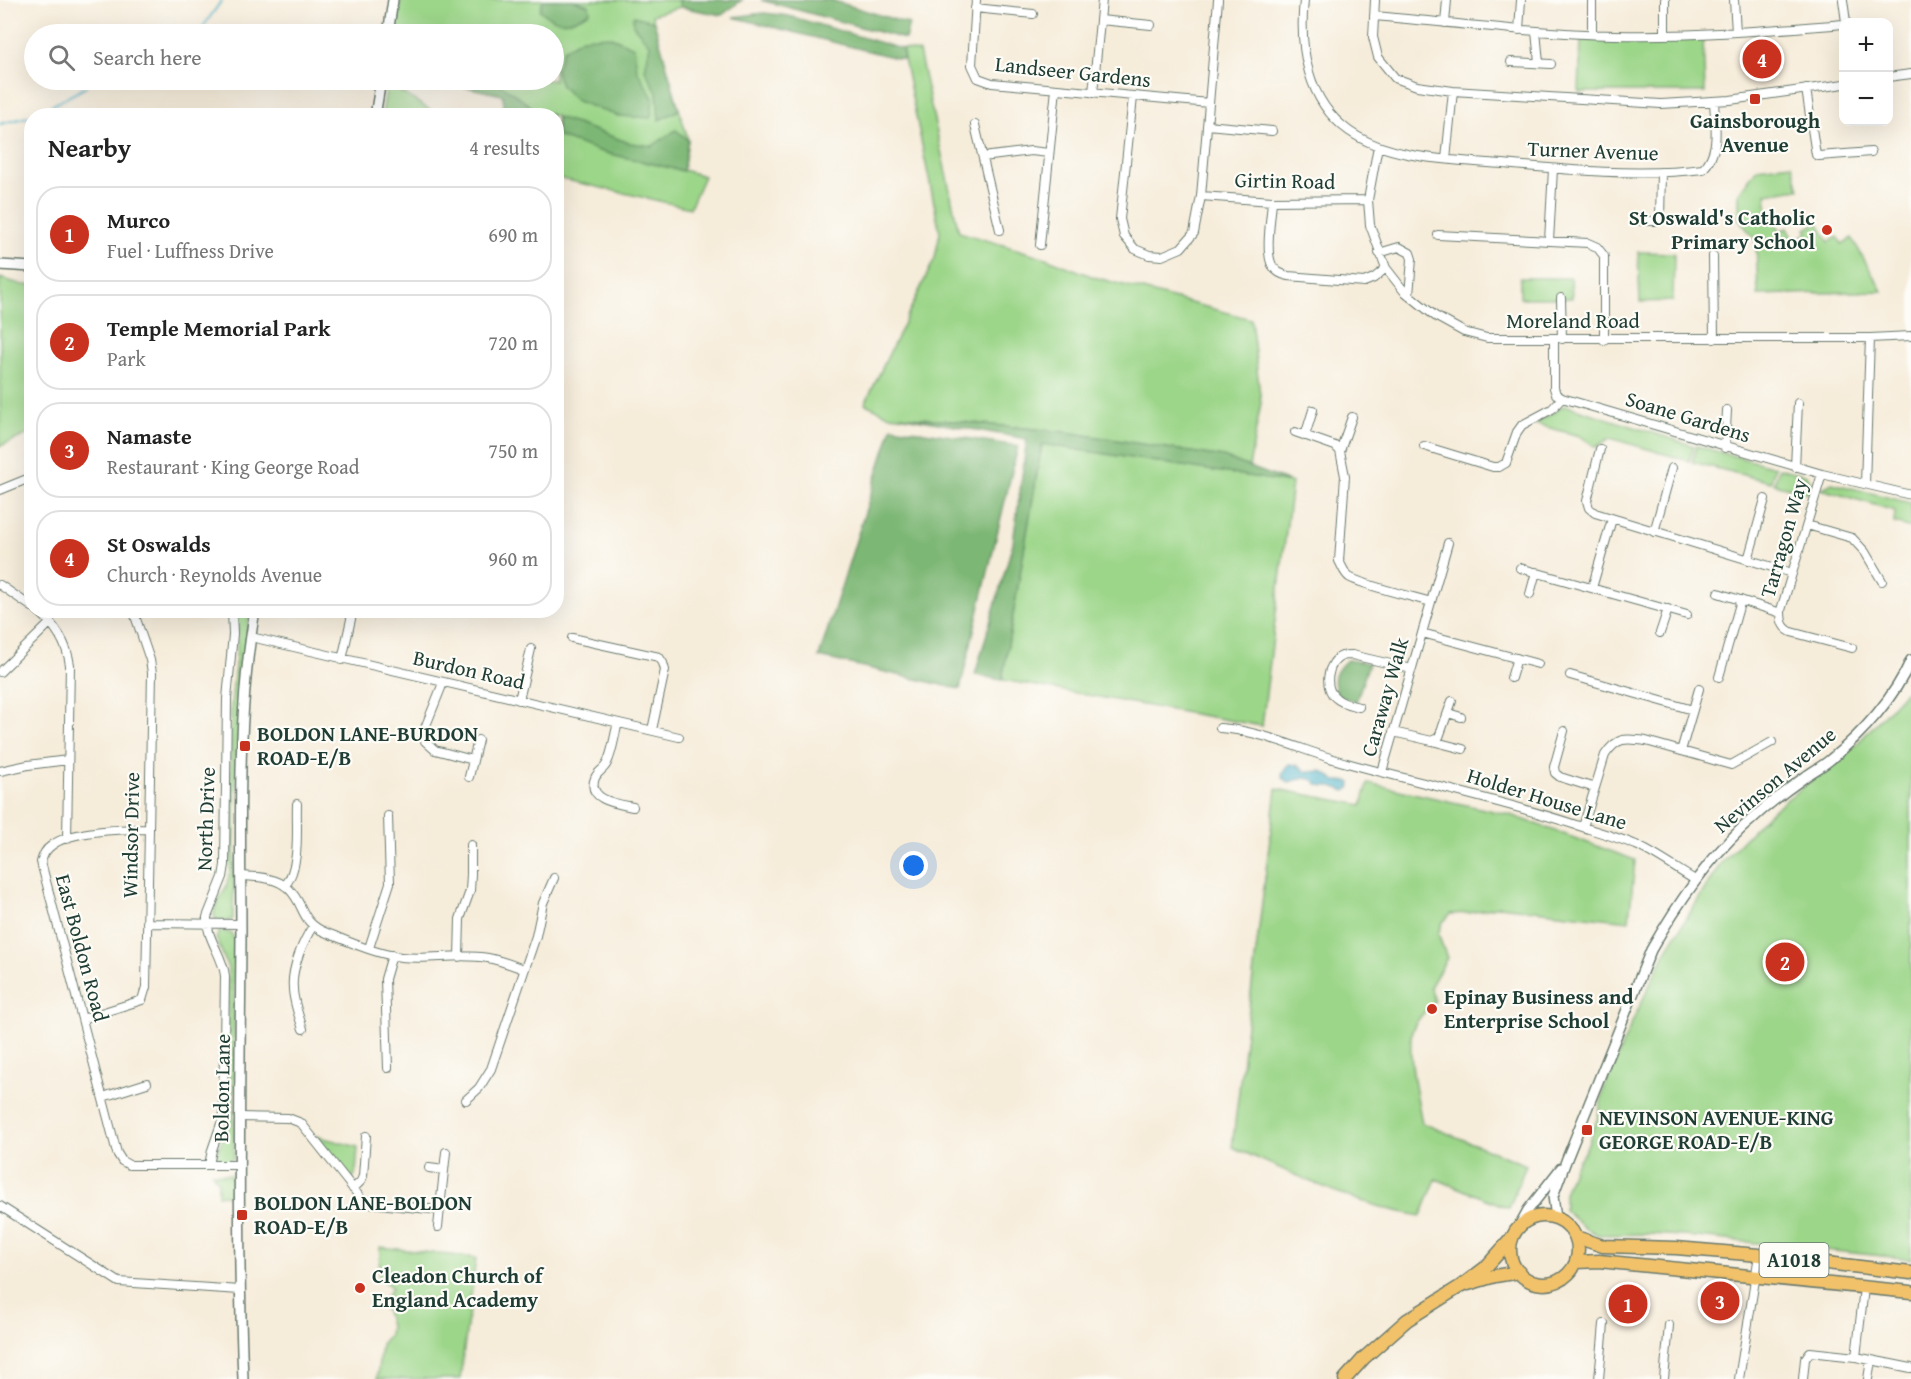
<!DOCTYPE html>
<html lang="en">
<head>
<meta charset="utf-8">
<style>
  body { margin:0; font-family:"Gentium Book Plus",serif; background:#f6f6f6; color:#222 }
  .controls { position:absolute; right:18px; top:18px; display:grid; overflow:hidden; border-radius:12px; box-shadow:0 6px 24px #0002 }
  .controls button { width:54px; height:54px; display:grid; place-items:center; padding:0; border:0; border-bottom:2px solid #e0e0e0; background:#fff; color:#222; font:30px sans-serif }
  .you { position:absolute; left:914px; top:866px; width:21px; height:21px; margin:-15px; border:4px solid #fff; border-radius:50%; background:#1a73e8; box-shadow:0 0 0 9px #1a73e833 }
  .badge { display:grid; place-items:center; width:39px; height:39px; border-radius:50%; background:#c8321e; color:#fff; font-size:20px; font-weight:700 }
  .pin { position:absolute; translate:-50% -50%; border:3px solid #fff; box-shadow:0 2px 6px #0006 }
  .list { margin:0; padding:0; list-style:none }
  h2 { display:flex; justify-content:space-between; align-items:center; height:78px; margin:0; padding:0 24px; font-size:26px }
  h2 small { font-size:20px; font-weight:400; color:#767676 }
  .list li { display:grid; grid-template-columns:39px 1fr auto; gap:18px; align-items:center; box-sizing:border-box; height:96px; margin:0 12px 12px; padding:0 12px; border:2px solid #e0e0e0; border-radius:24px }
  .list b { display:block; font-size:22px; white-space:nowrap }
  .list p { margin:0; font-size:20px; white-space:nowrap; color:#767676 }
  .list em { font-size:20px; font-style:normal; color:#767676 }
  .icon { flex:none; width:33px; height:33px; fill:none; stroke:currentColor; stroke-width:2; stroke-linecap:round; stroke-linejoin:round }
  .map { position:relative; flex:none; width:1911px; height:1379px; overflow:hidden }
  .search { position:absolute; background:#fff; box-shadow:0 6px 24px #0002; left:24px; top:24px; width:540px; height:66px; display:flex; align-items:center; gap:15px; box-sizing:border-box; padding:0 21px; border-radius:33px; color:#767676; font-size:22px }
  .panel { position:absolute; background:#fff; box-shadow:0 6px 24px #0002; left:24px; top:108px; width:540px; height:510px; border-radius:24px }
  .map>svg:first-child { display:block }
</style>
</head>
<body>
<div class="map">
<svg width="1911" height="1379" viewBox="0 0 1911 1379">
  <rect width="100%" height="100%" fill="#fdfcf7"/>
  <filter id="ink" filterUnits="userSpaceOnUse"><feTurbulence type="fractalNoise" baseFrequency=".0167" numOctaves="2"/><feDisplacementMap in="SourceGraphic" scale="12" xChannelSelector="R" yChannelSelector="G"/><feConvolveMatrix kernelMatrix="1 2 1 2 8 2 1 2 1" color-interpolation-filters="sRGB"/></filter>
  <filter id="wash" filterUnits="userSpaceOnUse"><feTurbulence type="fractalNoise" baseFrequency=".008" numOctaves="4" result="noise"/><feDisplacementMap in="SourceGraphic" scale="24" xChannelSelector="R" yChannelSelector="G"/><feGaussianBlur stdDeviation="1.35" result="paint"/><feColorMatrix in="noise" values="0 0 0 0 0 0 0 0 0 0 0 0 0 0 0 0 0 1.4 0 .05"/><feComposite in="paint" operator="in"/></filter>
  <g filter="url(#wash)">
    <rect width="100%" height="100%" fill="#f6ecda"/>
    <path fill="#9cd689" stroke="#5e8a5e" stroke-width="1.5" d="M401 0H679L680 7 652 15 688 140 683 170 704 176 690 208 557 178 556 116 505 115 503 95 448 83 438 90 412 87 400 80H554V34H395Z
      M1703 38 1705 92H1579L1581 40Z
      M902 49 919 52 959 232 1043 257 1094 277 1251 319 1261 403 1249 467 1223 457 1066 432 889 415 865 404 935 258 940 232Z
      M387 83 430 110 429 115H382Z
      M1792 164 1799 189 1766 194 1768 214H1771L1780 231 1787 228 1794 241 1808 233 1806 229 1818 222 1829 242 1838 237 1842 244 1852 238 1882 291 1758 295 1756 241 1739 219V193L1757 168Z
      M1638 252 1674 253 1673 301 1640 302Z
      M0 278 23 285H32L31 433 0 446Z
      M1520 278H1571L1572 298H1520Z
      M1565 405 1694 446 1689 461 1610 438 1596 447 1580 436 1535 424Z
      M1042 444 1292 483 1262 726 1002 680Z
      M1697 446 1775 467 1771 482 1692 462Z
      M1779 468 1807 475 1812 485 1809 493 1774 484Z
      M1832 483 1911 503V528L1894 523 1895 511 1821 489Z
      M236 611H251C233 712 236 816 233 919L228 921 217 920 214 916V910L226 887 230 871 231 706 238 637Z
      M1911 681V1259L1697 1237 1651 1234 1599 1235 1586 1229 1564 1210V1193L1574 1167 1585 1151 1597 1120 1604 1089 1633 1020 1666 951 1721 863 1768 814 1854 747 1906 691Z
      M1368 783 1511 815 1635 860 1629 921 1499 906 1470 913 1451 914 1443 922 1438 934 1447 958 1430 987 1435 1001C1426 1010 1415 1021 1412 1032 1407 1052 1418 1102 1422 1123L1526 1165 1509 1208 1436 1179 1421 1216C1357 1206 1292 1173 1232 1147L1276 789 1362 805Z
      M220 931 231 933 234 939V1158L225 1163 219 1162 215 1158 227 1126 228 1112V968L216 938Z
      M316 1136 358 1147 356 1172 352 1180Z
      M212 1173 231 1175 234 1196 218 1195V1182Z
      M380 1247 476 1258 460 1379H377L381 1344 389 1335 390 1326 386 1311 380 1306 392 1288 379 1277Z"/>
    <path fill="#7db775" stroke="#4e7a54" stroke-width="1.5" d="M543 0H572L589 5 590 12C570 23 558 27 540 10Z
      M679 0H742L722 15 680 7Z
      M761 0H831L909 24 905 39Z
      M764 13 789 16 902 49 904 60 733 17Z
      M633 16 654 21 679 110 659 120 657 93 645 70 650 45 633 25Z
      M609 36 634 47 637 70 653 98 651 118 618 116 577 101 561 86 556 70 563 50 582 38Z
      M431 80H489L496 81 535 109 553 115H505L503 95 448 83 438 90 412 87Z
      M557 117 630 143 652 146 676 130 688 140 683 171 602 152 557 136Z
      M899 416 1066 432 1223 457 1292 483 1042 444 1002 680 975 675 1013 543 1027 439Z
      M892 427 1018 446 960 689 819 657Z
      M1347 660 1369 663 1356 702 1338 696C1331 680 1334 671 1347 660Z"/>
    <path fill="#48b0c7" stroke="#34767e" stroke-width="1.5" d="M1289 764 1297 765 1307 772 1322 771 1336 781H1348L1351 783 1350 788 1346 791C1341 790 1336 787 1331 786 1323 785 1319 788 1314 780L1305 778 1289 782 1283 778 1282 774Z"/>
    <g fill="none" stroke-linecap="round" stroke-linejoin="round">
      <path stroke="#48b0c7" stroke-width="2" d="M198 34 222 0
        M33 116 86 87
        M0 124 32 116"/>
    </g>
  </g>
  <g filter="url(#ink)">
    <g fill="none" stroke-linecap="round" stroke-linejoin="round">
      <defs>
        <path id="minor" d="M976 0 972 65 978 78 992 83 1209 103
          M1304 0C1299 47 1307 101 1349 131 1390 160 1455 160 1503 164 1566 170 1641 177 1703 169 1721 151 1715 125 1714 101
          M1375 0 1373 37 1378 57 1395 78 1417 86 1453 91 1661 104 1730 100 1844 84
          M1665 0V34
          M1734 0 1736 32
          M1843 0 1846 22
          M975 8 1033 14
          M1374 16C1454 23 1534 33 1615 35 1691 37 1768 30 1844 24
          M1100 20 1151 25
          M1445 23 1447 0
          M1519 30 1521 0
          M1536 31 1539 63
          M1592 34V0
          M1511 62 1551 64
          M1888 77 1911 74
          M1806 89 1816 155 1819 156 1871 152
          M1093 93 1102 0
          M1133 97 1120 219 1124 236 1135 249 1149 255 1162 256 1181 248 1194 233 1201 196 1218 0
          M975 125 1000 230
          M1207 125 1272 131
          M1378 146 1368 200 1370 225 1386 268 1404 291 1435 316 1464 332 1487 338H1870L1911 336
          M983 157 1031 151 1049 153
          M1446 159 1453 91
          M1201 196 1272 201 1368 200
          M1272 201C1271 217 1265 252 1272 265 1276 272 1281 274 1288 276L1364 282 1374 278 1386 268
          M1641 221H1655L1660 218 1661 172
          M1438 235 1588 243 1597 247 1604 256V340
          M1549 241 1553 169
          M1040 245 1056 89
          M1379 253 1399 247 1410 253 1412 259 1409 295
          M1713 256 1714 339
          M1561 298 1562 339
          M1554 339V388L1556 394 1562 398 1822 474 1911 495
          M1295 432 1335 446 1340 451 1352 417
          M1305 436 1313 410
          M1424 446 1493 467H1499L1506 463 1517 432 1522 425 1552 409 1562 398
          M1725 448 1727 410
          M1600 449 1587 501 1589 508 1595 513 1792 573
          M1340 451 1345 476 1339 561C1342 566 1344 573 1349 577 1362 585 1414 597 1431 602
          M1795 467 1798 403
          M1822 474 1781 610C1781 621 1782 627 1791 632L1852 648
          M1865 484 1870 338
          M0 490 32 477
          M1807 525 1852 538 1865 552 1882 581
          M1654 532 1672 468
          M1748 560 1765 499
          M1520 568 1687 615
          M0 585 32 607
          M1592 588 1612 519
          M1718 593 1781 613
          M1530 594 1536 572
          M37 610C54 624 67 643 70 665L67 839
          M1422 633 1538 664
          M1660 633 1668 609
          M251 637 679 737
          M572 638 659 657 663 663 665 670 652 730
          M342 660 353 610
          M0 672 50 623
          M1570 675 1693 710
          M1719 677 1741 600
          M1511 678 1517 658
          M443 683 425 728V741L435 750 473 760
          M519 700 531 649
          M1359 707C1352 705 1342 704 1336 698 1323 688 1327 662 1342 656 1345 655 1349 655 1352 655L1412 669
          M1448 713 1461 717
          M618 723C614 736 613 751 607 763 605 769 598 771 595 778 586 800 618 804 633 807
          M1220 728C1264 731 1305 752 1347 763 1423 784 1501 800 1576 825 1595 831 1617 837 1636 845 1657 855 1675 868 1695 880
          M1564 731 1554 767 1555 773 1560 777 1595 788
          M1393 732 1432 741 1439 737 1452 701
          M1432 741 1463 749
          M1681 751 1699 689
          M0 771 28 765 68 760
          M1382 772 1448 543
          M469 777 478 740
          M1583 827 1605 755C1617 737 1625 738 1646 741L1731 765 1772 742
          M149 829C125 829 70 830 51 846 45 850 43 855 41 862L117 1153 122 1161 129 1165H239
          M241 876C257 877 277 877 289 889 306 906 299 922 327 933 350 942 376 954 401 957 430 960 460 953 488 958 500 960 512 965 523 969
          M285 886C301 865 296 830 297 804
          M147 923 241 924
          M369 948 390 883 388 816
          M459 957 460 919 470 891 471 874V845
          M82 1019 142 1000 146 987 152 673 150 660 133 610
          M303 1029C299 1016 293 1001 293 988 291 969 303 941 313 926
          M388 1068 385 979 392 955
          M103 1097 147 1083
          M466 1100 479 1088 491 1069 536 936 543 903 554 878
          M239 1117 288 1118 301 1123 363 1201 368 1203 439 1210
          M209 1165 212 1150 223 1118 225 976C223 955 206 939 207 917L223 877 225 865 227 699 233 634 232 610
          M429 1168 444 1170
          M353 1189 361 1181 363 1176 366 1136
          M0 1206 119 1282 240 1290
          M438 1227 446 1152
          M1856 1357 1864 1288
          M1599 1379 1604 1324
          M1664 1379 1669 1325
          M1739 1379 1759 1255
          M1803 1379 1805 1359 1810 1352 1856 1357 1911 1368
          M1868 1379 1871 1360"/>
        <path id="tertiary" d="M388 34 393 0
          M375 116 381 80
          M0 265 32 267
          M1556 1218 1553 1196 1566 1161 1651 950C1676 906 1704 864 1741 829 1761 810 1782 793 1805 777 1813 771 1823 766 1831 759 1863 733 1895 697 1911 660
          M1518 1228 1528 1210 1561 1168
          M243 1379C237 1232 240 1085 241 938 241 829 236 718 255 610"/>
        <path id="trunk" d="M1510 1250a34 34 0 1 1 68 0a34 34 0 1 1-68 0Z
          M1576 1237 1603 1246 1676 1248 1759 1255 1911 1273
          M1577 1262 1599 1261 1911 1292
          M1468 1284 1495 1276 1519 1272
          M1345 1379 1364 1358 1407 1320 1461 1286 1485 1268 1512 1238"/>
      </defs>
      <use href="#minor" stroke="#6a7a6e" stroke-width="10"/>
      <use href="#tertiary" stroke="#6a7a6e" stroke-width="12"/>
      <use href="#trunk" stroke="#6a7a6e" stroke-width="15"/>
      <use href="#minor" stroke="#fff" stroke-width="8"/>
      <use href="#tertiary" stroke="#fff" stroke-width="9"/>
      <use href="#trunk" stroke="#f2c26a" stroke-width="12"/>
    </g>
  </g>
  <g fill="#c8321e" stroke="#fdfcf7" stroke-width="2">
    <rect x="1749" y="93" width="12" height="12" rx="3"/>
    <circle cx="1827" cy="230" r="6"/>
    <rect x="239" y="740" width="12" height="12" rx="3"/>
    <circle cx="1432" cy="1009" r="6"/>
    <rect x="1581" y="1124" width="12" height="12" rx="3"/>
    <rect x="236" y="1209" width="12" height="12" rx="3"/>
    <circle cx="360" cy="1288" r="6"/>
  </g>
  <g text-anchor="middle" stroke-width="4.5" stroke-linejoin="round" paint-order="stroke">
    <rect fill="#fdfcf7" stroke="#62766e" stroke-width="1.5" x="1759.5" y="1243" width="69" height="34" rx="4.5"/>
    <g font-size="20" font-weight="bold" fill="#1f3d34">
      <text x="1794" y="1267">A1018</text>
    </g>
    <g font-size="21" fill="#1f3d34" stroke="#fdfcf7">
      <text transform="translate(1073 72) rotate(6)" y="7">Landseer Gardens</text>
      <text transform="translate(1593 151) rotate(2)" y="7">Turner Avenue</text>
      <text transform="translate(1285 181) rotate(1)" y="7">Girtin Road</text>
      <text x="1573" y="328">Moreland Road</text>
      <text transform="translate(1688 417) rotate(17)" y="7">Soane Gardens</text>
      <text transform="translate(1784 538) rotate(-74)" y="7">Tarragon Way</text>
      <text transform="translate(469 670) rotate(13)" y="7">Burdon Road</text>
      <text transform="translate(1385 697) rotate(-74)" y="7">Caraway Walk</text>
      <text transform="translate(1775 780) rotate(-40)" y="7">Nevinson Avenue</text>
      <text transform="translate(1547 799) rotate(17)" y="7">Holder House Lane</text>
      <text transform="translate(206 819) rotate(-88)" y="7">North Drive</text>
      <text transform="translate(131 835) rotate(-89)" y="7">Windsor Drive</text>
      <text transform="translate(82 948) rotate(75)" y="7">East Boldon Road</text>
      <text transform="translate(222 1088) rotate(-89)" y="7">Boldon Lane</text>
    </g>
    <g font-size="21" font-weight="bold" fill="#1f3d34" stroke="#fdfcf7" text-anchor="start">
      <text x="1755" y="128" text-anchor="middle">Gainsborough<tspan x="1755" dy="24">Avenue</tspan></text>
      <text x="1815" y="225" text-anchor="end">St Oswald's Catholic<tspan x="1815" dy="24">Primary School</tspan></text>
      <text x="257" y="741">BOLDON LANE-BURDON<tspan x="257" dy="24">ROAD-E/B</tspan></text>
      <text x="1444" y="1004">Epinay Business and<tspan x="1444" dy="24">Enterprise School</tspan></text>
      <text x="1599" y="1125">NEVINSON AVENUE-KING<tspan x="1599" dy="24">GEORGE ROAD-E/B</tspan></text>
      <text x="254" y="1210">BOLDON LANE-BOLDON<tspan x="254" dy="24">ROAD-E/B</tspan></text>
      <text x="372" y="1283">Cleadon Church of<tspan x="372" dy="24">England Academy</tspan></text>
    </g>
  </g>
</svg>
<div class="controls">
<button>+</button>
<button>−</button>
</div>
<div class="you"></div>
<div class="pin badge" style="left:1628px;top:1304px">1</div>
<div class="pin badge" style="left:1785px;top:962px">2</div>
<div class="pin badge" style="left:1720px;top:1301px">3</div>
<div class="pin badge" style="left:1762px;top:59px">4</div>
<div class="search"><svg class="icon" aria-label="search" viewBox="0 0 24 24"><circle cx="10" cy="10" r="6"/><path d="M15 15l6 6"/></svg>Search here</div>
<section class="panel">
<h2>Nearby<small>4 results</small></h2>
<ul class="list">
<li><span class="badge">1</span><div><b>Murco</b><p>Fuel · Luffness Drive</p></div><em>690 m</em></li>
<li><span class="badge">2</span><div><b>Temple Memorial Park</b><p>Park</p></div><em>720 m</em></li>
<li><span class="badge">3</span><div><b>Namaste</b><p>Restaurant · King George Road</p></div><em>750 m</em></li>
<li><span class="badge">4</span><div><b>St Oswalds</b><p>Church · Reynolds Avenue</p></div><em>960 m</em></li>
</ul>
</section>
</div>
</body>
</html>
